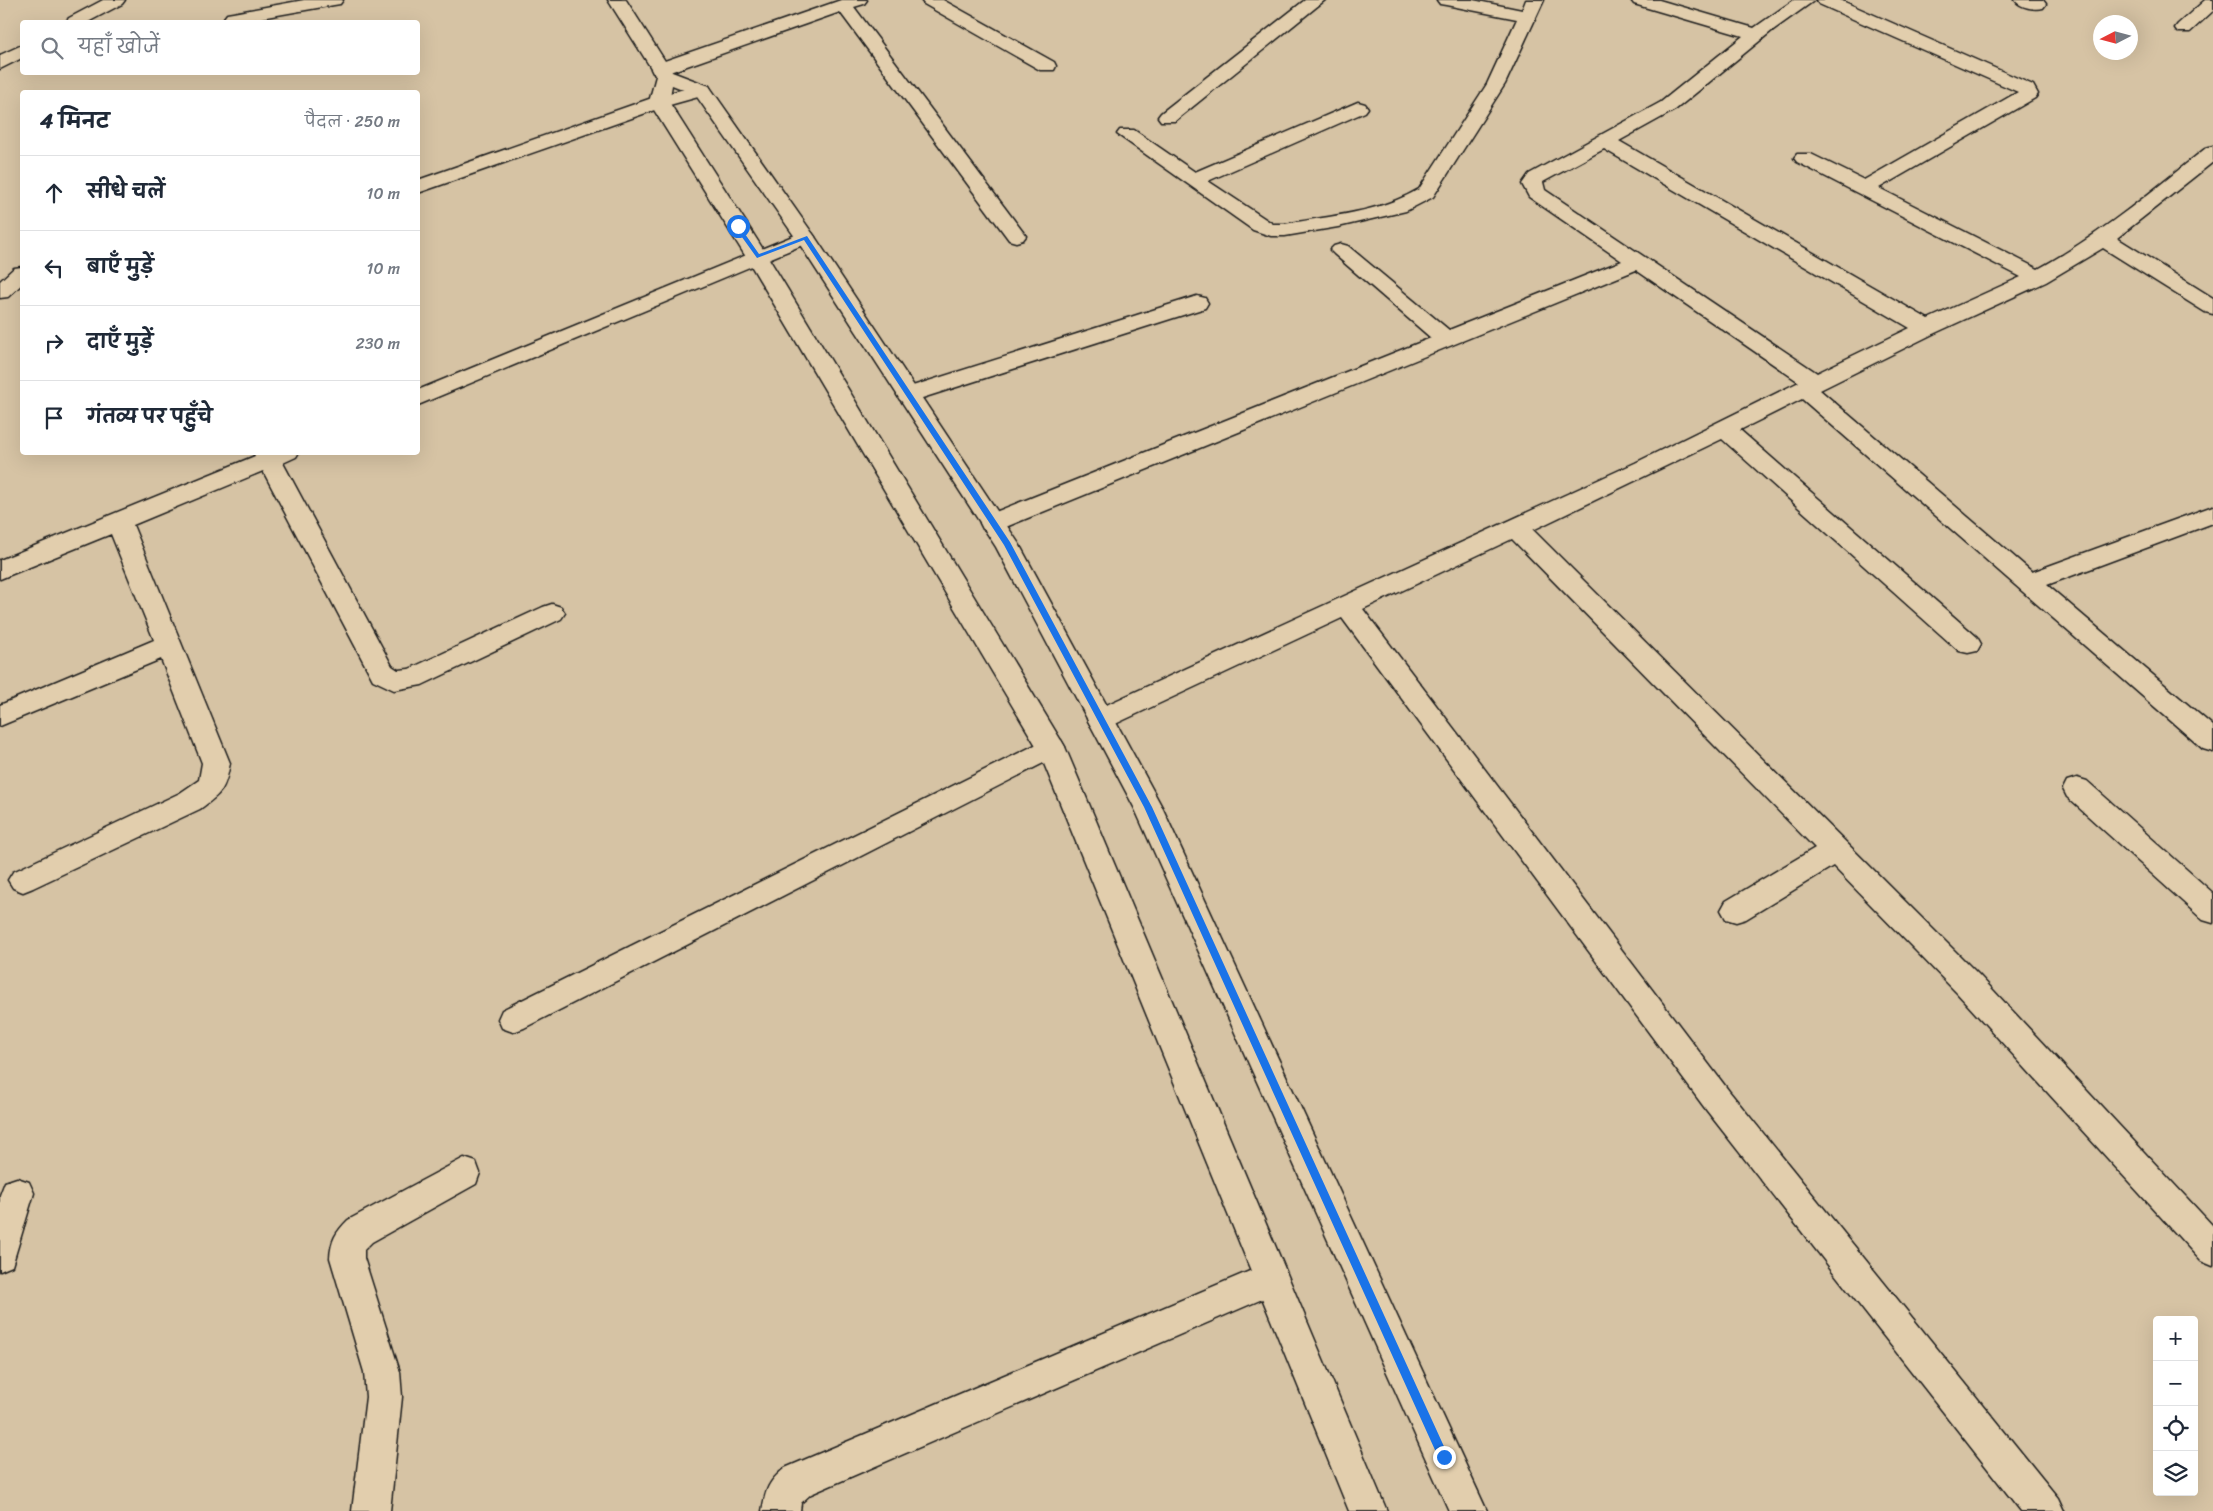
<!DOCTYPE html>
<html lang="hi">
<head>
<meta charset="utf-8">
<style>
  body { margin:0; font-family:Sriracha,"Playpen Sans Deva",sans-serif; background:#f2f2f3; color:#1f2937 }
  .controls { position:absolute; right:15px; bottom:15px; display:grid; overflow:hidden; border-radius:5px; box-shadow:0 5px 20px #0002 }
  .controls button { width:45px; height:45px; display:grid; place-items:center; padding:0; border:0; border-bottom:1px solid #e0e1e3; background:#fff; color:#1f2937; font:25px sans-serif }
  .compass { position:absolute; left:2093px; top:15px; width:45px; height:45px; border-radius:50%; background:#fff; box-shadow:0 5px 20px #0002; rotate:264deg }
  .stop { position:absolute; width:15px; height:15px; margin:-11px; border:4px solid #1a73e8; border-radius:50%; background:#fff }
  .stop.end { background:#1a73e8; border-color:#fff; box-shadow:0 1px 5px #0008 }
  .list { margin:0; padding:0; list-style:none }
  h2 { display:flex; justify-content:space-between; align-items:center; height:65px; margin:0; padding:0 20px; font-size:21px }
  h2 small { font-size:16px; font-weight:400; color:#747a83 }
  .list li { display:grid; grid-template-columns:32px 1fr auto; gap:15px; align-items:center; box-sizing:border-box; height:75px; padding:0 20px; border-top:1px solid #e0e1e3 }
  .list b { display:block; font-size:19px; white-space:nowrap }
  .list em { font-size:16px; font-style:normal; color:#747a83 }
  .icon { flex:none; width:28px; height:28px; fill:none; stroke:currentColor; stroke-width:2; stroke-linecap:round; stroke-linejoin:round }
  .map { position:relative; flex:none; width:2213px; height:1511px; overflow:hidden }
  .search { position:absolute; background:#fff; box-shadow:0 5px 20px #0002; left:20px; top:20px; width:400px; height:55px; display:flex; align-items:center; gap:12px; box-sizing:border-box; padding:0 18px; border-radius:5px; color:#747a83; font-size:19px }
  .panel { position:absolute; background:#fff; box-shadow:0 5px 20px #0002; left:20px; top:90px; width:400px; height:365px; border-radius:5px }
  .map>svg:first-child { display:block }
</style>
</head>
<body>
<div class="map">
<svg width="2213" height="1511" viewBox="0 0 2213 1511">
  <rect width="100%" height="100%" fill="#d6c3a4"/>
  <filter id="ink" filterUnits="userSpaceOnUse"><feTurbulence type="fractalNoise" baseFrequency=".02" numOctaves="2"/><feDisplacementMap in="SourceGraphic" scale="10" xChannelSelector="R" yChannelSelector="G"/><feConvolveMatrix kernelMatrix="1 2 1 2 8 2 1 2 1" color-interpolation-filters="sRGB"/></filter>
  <g filter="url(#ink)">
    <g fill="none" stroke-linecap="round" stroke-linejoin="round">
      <defs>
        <path id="street" d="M103 0H125L122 4 88 22H66L69 18Z
          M304 0H343L340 4 334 5 238 22H227L224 18 227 14 233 13Z
          M841 0H867L864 4 854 7 1023 232 1026 236 1023 240 1016 242 1009 240 840 12 667 73H653L651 69 653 65Z
          M921 0H943L1054 62 1056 66 1054 70H1040L924 4Z
          M1305 0H1325L1175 121H1161L1158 117 1161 113Z
          M1437 0H1473L1522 10 1526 0H1544L1505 84 1433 197 1406 211 1338 227 1285 236H1271L1253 230 1117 134 1120 130H1134L1195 172 1358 102 1365 104 1368 108 1365 112 1208 181 1273 224H1285C1329 216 1379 213 1419 189L1487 84 1517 19 1446 5 1440 4Z
          M1631 0H1659L1754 28 1794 0H1815L1773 30 1675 110 1619 141 1928 319 2021 277 1797 162 1794 158 1797 154H1811L1864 180 2018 92 1819 4 1816 0H1840L2033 85 2038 94 2035 98 1879 188 2038 269C2099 236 2152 191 2206 148L2213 146V162L2117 238 2213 298V314L2205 312 2103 248 2046 282 1935 333 1820 390 2032 572 2213 506V523L2047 585 2213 726V752L2203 749 1802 399 1740 430 1977 637 1981 644 1977 651 1968 653 1959 651 1722 439 1533 530 1979 975 2213 1226V1266L2201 1261 1957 993 1833 866 1746 919 1736 922 1726 919 1721 910 1726 901 1815 848 1512 539 1363 609 1729 1091 2058 1498 2064 1511H2021L1707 1111 1342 618 1111 726 1101 729 1091 726 1087 719 1091 712 1635 463 1799 382 1636 270 1001 529 992 531 983 529 980 523 983 517 1431 338 1334 254 1330 250 1334 246 1341 244 1348 246 1449 330 1622 261 1529 197 1522 184 1529 174 1661 102 1743 36 1634 4ZM1604 149 1910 328 1817 373 1545 190 1543 182Z
          M2015 0H2043L2046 4 2043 8C2035 10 2020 8 2015 0Z
          M2205 0H2213V11L2190 32H2178L2175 28 2178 24Z
          M22 45V58L0 69V55Z
          M702 84 709 86 711 90 709 94 666 106 418 193V180L652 98Z
          M805 231 812 233 815 237 812 241 418 405V390Z
          M22 267V284L8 297 0 298V281L14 268Z
          M1197 296 1205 298 1208 303 1205 308 916 400 908 402 900 400 897 395 900 390Z
          M253 452H299L296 457 283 463 392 666 398 670 409 669 543 607 552 604 561 607 565 613 561 619 422 685 394 690 373 680 263 471 133 525 230 763C225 790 222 793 200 809L33 888 23 892 13 888 8 880 13 872 180 793 199 780 202 763 161 659 0 726V705L154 640 111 534 0 579V560L255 456Z
          M1051 737 1061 740 1065 747 1061 754 524 1028 513 1032 502 1028 498 1019 502 1010Z
          M2077 778 2087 781 2213 893V923L2203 920 2067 797 2063 789 2067 781Z
          M464 1158 476 1162 480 1173 476 1184 372 1242 364 1250V1258L400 1372 402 1397 390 1511H352L366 1397 364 1372 330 1258C331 1240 336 1232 348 1220Z
          M17 1178 29 1182 34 1193 12 1266 0 1271V1195L5 1182Z
          M1271 1262 1283 1266 1288 1278 1283 1290 811 1494 801 1503 800 1511H762C766 1489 768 1482 785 1468Z"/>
        <path id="secondary" d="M608 0H626L672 72 709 86 815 237 1019 544 1162 807 1487 1511H1449L1134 807 996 547 795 237 695 94 672 85 669 102 768 257 1065 747 1387 1511H1349L1038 749 746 257 649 102 656 76Z"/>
      </defs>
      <use href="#street" stroke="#1c1c1c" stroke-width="3"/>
      <use href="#secondary" stroke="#1c1c1c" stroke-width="3"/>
      <use href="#street" fill="#e2cead" fill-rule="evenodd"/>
      <use href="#secondary" fill="#e2cead" fill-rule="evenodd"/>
    </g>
  </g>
  <path fill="#1a73e8" d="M738 224 759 254 807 236 1010 542 1152 807 1447 1453V1461H1440L1144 807 1004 545 804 240 757 258 734 226Z"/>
</svg>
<div class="controls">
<button>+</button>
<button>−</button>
<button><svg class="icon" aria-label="locate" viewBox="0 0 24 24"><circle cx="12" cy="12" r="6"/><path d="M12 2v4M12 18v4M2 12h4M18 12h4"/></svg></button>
<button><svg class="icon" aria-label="layers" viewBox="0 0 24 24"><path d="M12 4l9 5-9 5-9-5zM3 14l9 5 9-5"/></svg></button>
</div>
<svg class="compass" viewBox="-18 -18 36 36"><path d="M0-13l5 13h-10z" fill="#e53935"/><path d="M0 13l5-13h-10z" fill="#747a83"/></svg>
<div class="stop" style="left:738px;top:226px"></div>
<div class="stop end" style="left:1444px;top:1457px"></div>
<div class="search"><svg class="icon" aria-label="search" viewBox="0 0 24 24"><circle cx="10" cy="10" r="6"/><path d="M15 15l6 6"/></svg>यहाँ खोजें</div>
<section class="panel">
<h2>4 मिनट<small>पैदल · 250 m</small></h2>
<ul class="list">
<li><svg class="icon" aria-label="ahead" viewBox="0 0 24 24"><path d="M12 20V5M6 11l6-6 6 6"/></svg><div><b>सीधे चलें</b></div><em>10 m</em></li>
<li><svg class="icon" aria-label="left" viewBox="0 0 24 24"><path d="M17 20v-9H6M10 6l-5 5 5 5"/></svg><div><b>बाएँ मुड़ें</b></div><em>10 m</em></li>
<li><svg class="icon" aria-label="right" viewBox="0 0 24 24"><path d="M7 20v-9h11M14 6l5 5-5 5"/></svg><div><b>दाएँ मुड़ें</b></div><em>230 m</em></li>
<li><svg class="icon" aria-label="arrive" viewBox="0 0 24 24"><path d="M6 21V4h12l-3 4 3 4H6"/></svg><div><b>गंतव्य पर पहुँचे</b></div></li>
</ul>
</section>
</div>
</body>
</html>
